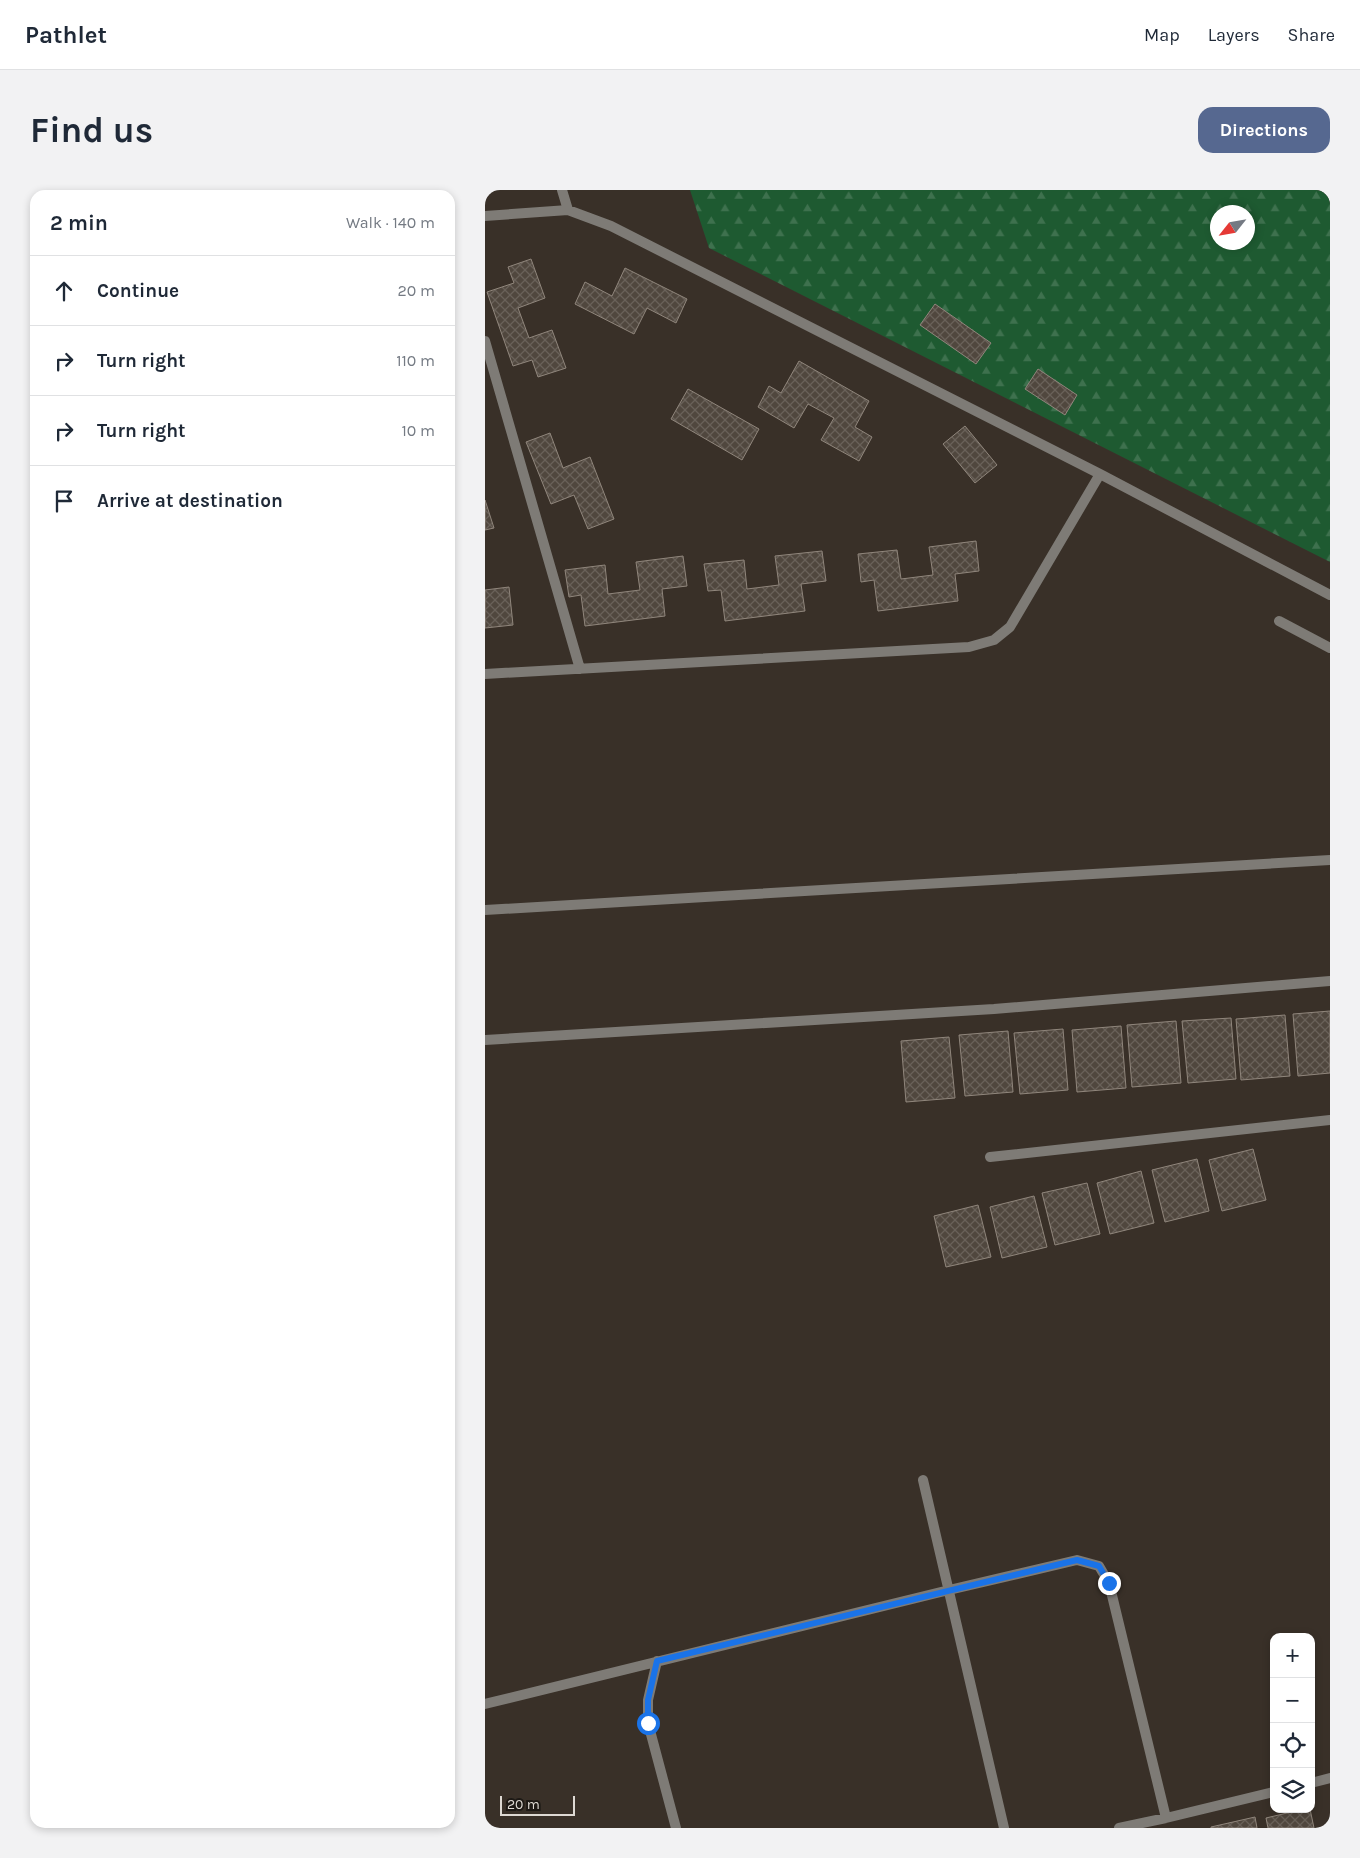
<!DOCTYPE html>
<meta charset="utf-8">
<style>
:root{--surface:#fff;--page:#f2f2f3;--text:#1f2937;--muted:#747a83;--line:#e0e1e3;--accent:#566890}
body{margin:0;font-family:Karla,sans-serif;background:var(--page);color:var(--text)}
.controls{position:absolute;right:15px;bottom:15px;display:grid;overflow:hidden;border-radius:10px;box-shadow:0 2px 8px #0003}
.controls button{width:45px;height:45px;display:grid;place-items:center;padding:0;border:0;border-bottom:1px solid var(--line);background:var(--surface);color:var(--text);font:25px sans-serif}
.compass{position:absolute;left:725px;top:15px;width:45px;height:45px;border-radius:50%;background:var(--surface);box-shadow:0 2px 8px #0003;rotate:239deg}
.scale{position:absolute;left:15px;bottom:12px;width:75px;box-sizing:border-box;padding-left:5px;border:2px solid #ded9d3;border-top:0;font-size:14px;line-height:18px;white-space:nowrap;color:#ded9d3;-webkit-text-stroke:4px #1d1915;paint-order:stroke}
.stop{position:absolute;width:15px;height:15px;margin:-11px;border:4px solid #1a73e8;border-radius:50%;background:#fff}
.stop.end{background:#1a73e8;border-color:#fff;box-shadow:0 1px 5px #0008}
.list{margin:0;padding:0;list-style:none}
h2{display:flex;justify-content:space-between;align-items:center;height:65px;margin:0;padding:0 20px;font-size:21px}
h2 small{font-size:16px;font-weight:400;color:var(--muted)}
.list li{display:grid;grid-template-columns:32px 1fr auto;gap:15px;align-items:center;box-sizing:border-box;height:70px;padding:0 20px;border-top:1px solid var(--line)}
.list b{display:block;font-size:19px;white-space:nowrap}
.list em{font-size:16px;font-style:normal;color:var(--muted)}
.icon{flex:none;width:28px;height:28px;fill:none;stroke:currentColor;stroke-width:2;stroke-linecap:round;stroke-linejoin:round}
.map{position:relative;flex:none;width:845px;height:1638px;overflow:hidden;border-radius:15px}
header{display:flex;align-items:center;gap:30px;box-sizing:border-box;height:70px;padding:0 25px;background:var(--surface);border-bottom:1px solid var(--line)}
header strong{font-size:24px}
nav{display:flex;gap:28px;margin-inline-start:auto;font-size:18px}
.intro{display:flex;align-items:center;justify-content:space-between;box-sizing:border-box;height:120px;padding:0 30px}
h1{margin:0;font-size:35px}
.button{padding:12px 22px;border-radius:15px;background:var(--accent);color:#fff;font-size:18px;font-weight:700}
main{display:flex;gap:30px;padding:0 30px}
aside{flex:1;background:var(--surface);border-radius:15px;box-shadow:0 2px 8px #0003}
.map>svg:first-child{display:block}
.forest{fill:url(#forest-firs);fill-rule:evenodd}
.building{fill:url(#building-cross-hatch);stroke:#90867c}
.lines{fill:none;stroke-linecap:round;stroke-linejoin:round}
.lane{stroke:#7e7b76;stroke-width:10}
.street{stroke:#7e7b76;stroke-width:10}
.route{stroke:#1a73e8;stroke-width:6}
</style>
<header>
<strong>Pathlet</strong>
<nav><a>Map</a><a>Layers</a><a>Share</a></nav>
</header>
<div class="intro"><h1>Find us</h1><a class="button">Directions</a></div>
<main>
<aside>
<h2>2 min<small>Walk · 140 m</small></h2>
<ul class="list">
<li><svg class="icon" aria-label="ahead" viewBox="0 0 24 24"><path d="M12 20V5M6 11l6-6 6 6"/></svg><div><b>Continue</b></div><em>20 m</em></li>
<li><svg class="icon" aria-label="right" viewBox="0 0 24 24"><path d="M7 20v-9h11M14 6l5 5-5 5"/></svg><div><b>Turn right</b></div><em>110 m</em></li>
<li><svg class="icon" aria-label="right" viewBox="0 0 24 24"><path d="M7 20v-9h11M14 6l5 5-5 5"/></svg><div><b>Turn right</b></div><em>10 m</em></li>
<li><svg class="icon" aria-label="arrive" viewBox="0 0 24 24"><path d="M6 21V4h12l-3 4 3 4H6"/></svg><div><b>Arrive at destination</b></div></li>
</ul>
</aside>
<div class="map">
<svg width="845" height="1638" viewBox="0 0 845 1638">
<defs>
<pattern id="forest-firs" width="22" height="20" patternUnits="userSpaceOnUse" patternTransform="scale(1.25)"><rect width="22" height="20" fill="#1e5a31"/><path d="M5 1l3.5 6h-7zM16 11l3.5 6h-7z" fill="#3e714e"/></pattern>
<pattern id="building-cross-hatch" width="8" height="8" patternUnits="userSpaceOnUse" patternTransform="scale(1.25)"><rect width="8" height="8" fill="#50473e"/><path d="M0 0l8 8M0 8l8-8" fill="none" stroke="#696159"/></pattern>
</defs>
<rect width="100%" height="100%" fill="#393028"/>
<path class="forest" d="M205 0H845V372L224 58ZM732 22H762V52H732Z"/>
<path class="building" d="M46 69 60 108 33 118 44 148 67 140 81 178 53 187 47 170 28 176 2 102 29 93 23 77Z
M140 78 202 109 191 133 162 118 149 144 90 114 100 92 127 106Z
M450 114 506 153 491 174 435 135Z
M314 171 384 211 370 237 387 247 374 271 336 250 349 228 323 214 309 238 273 217 284 196 296 203Z
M553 179 592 205 580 225 540 199Z
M203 199 274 239 257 270 186 229Z
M480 236 512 275 490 293 458 254Z
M65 243 78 278 105 267 129 329 103 339 89 305 66 314 41 252Z
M0 310 9 338 0 340Z
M491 351 494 381 470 384 473 411 393 421 389 390 376 392 373 364 412 360 416 389 448 385 444 357Z
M337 361 341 391 316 394 320 421 240 431 236 400 223 401 219 374 259 370 262 399 294 395 290 366Z
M198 366 202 396 177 399 180 426 100 436 96 405 84 407 80 380 120 375 123 404 155 400 151 372Z
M24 397 28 435 0 438V400Z
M845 821V883L813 886 808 824Z
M800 825 805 886 756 890 751 829Z
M746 828 751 889 703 893 697 831Z
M691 831 696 893 647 897 642 835Z
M636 836 641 898 592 902 587 840Z
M578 839 583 900 535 904 529 843Z
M523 841 528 902 480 906 474 845Z
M464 847 470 908 421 912 416 851Z
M768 959 781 1010 737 1021 724 970Z
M712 969 724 1021 680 1032 667 980Z
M656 981 669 1033 625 1044 612 993Z
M602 993 615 1044 570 1055 557 1003Z
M549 1006 562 1057 517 1068 505 1017Z
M493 1015 506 1067 461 1077 449 1026Z
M819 1619H825L829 1638H783L781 1628Z
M770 1627 772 1638H726V1637Z"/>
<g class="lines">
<path class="lane" d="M794 431 845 458"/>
<path class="street" d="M77 0 83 20
M0 26 83 20 126 36 615 284 845 405
M0 151 95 479
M0 484 484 457 509 450 525 437 615 284
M0 720 845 670
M0 850 509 819 845 791
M505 967 845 930
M438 1290 519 1638
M172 1471 163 1510V1533L191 1638
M0 1514 464 1400 592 1370 614 1376 624 1393 681 1628
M826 1593 845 1588
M634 1638 681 1628 789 1602"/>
</g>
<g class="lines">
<path class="route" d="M163 1533V1510L172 1471 592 1370 614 1376 624 1393"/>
</g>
</svg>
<div class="controls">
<button>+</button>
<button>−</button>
<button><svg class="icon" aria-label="locate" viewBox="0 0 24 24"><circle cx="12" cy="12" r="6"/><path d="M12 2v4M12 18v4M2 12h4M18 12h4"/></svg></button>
<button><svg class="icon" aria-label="layers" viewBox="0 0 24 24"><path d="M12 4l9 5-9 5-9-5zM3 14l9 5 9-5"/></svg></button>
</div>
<svg class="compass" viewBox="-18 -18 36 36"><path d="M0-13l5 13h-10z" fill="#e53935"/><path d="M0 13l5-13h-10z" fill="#747a83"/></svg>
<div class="scale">20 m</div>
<div class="stop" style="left:163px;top:1533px"></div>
<div class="stop end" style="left:624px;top:1393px"></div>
</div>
</main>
